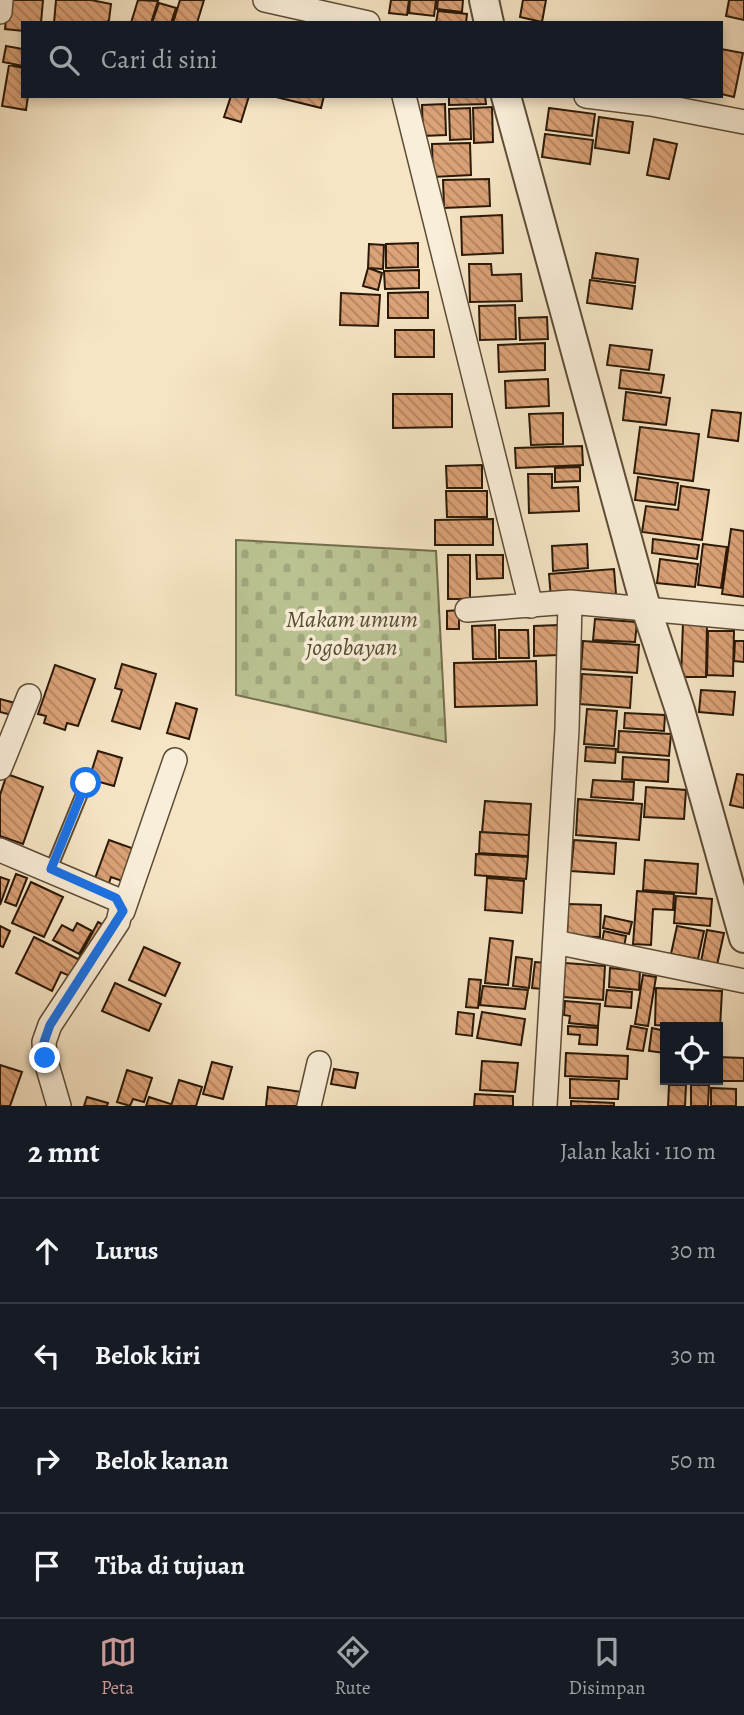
<!DOCTYPE html>
<html lang="id">
<meta charset="utf-8">
<style>
:root{--surface:#171b24;--page:#242831;--text:#f1f3f6;--muted:#9ea1a6;--line:#363941;--accent:#c59692}
body{margin:0;font-family:Alegreya,serif;background:var(--page);color:var(--text)}
.controls{position:absolute;right:21px;bottom:21px;display:grid;overflow:hidden;border-radius:0px;box-shadow:0 4px 10px #0003}
.controls button{width:63px;height:63px;display:grid;place-items:center;padding:0;border:0;border-bottom:2px solid var(--line);background:var(--surface);color:var(--text);font:35px sans-serif}
.stop{position:absolute;width:21px;height:21px;margin:-16px;border:5px solid #1a73e8;border-radius:50%;background:#fff}
.stop.end{background:#1a73e8;border-color:#fff;box-shadow:0 2px 7px #0008}
.list{margin:0;padding:0;list-style:none}
h2{display:flex;justify-content:space-between;align-items:center;height:91px;margin:0;padding:0 28px;font-size:30px}
h2 small{font-size:23px;font-weight:400;color:var(--muted)}
.list li{display:grid;grid-template-columns:46px 1fr auto;gap:21px;align-items:center;box-sizing:border-box;height:105px;padding:0 28px;border-top:2px solid var(--line)}
.list b{display:block;font-size:26px;white-space:nowrap}
.list em{font-size:23px;font-style:normal;color:var(--muted)}
.icon{flex:none;width:38px;height:38px;fill:none;stroke:currentColor;stroke-width:2;stroke-linecap:round;stroke-linejoin:round}
.map{position:relative;flex:none;width:744px;height:1106px;overflow:hidden}
.search{position:absolute;background:var(--surface);box-shadow:0 4px 10px #0003;left:21px;right:21px;top:21px;height:77px;display:flex;align-items:center;gap:18px;box-sizing:border-box;padding:0 24px;border-radius:0px;color:var(--muted);font-size:26px}
.sheet{height:511px;background:var(--surface)}
nav{display:flex;justify-content:space-around;align-items:center;box-sizing:border-box;height:98px;border-top:2px solid var(--line);background:var(--surface);font-size:19px;color:var(--muted)}
nav a{display:grid;justify-items:center;gap:4px}
nav .on{color:var(--accent)}
.map>svg:first-child{display:block}
.cemetery{fill:url(#cemetery-stones);stroke:#736f4e;stroke-width:2}
.building{fill:url(#building-back-hatch);stroke:#2a1907;stroke-width:2}
.lines{fill:none;stroke-linecap:round;stroke-linejoin:round}
.service-casing{stroke:#5d4c36;stroke-width:14}
.minor-casing{stroke:#5d4c36;stroke-width:26}
.tertiary-casing{stroke:#5d4c36;stroke-width:32}
.service{stroke:#f9eed9;stroke-width:10}
.minor{stroke:#f9eed9;stroke-width:23}
.tertiary{stroke:#f9eed9;stroke-width:28}
.route{stroke:#1a73e8;stroke-width:9}
.labels{text-anchor:middle;dominant-baseline:central;stroke-width:7;stroke-linejoin:round;paint-order:stroke}
.park-label{font-size:24px;font-style:italic;fill:#564d32;stroke:#f9eed9}
</style>
<div class="map">
<svg width="744" height="1106" viewBox="0 0 744 1106">
<defs>
<pattern id="cemetery-stones" width="16" height="16" patternUnits="userSpaceOnUse" patternTransform="scale(1.75)"><rect width="16" height="16" fill="#bcc595"/><path d="M2 7V4a2 2 0 0 1 4 0v3zM10 15v-3a2 2 0 0 1 4 0v3z" fill="#a2a97f"/></pattern>
<pattern id="building-back-hatch" width="6" height="6" patternUnits="userSpaceOnUse" patternTransform="scale(1.75)"><rect width="6" height="6" fill="#dca278"/><path d="M-1 5l2 2M0 0l6 6M5-1l2 2" fill="none" stroke="#b38360"/></pattern>
</defs>
<rect width="100%" height="100%" fill="#f6e5c5"/>
<filter id="stains"><feTurbulence type="fractalNoise" baseFrequency=".00286" numOctaves="4"/><feColorMatrix values="0 0 0 0 .2 0 0 0 0 .09 0 0 0 0 .02 0 0 0 .5 -.17"/></filter>
<radialGradient id="worn" r=".72"><stop offset=".6" stop-color="#630" stop-opacity="0"/><stop offset="1" stop-color="#630" stop-opacity=".3"/></radialGradient>
<path class="cemetery" d="M236 540 436 551 446 742 236 695Z"/>
<path class="building" d="M8 0H43L41 23H23V31L5 29Z
M56 0H91L111 4 109 20 106 23H54Z
M138 0 158 1 151 23H131Z
M180 0H204L197 23H173Z
M391 0H409L407 15 389 13Z
M410 0H436L434 16 409 13Z
M438 0H463L462 12 437 9Z
M523 0H546L542 22 520 17Z
M729 0H744V20L726 16Z
M159 3 176 8 171 23H152Z
M438 11 467 14 466 23H436Z
M6 46 23 49V66L3 62Z
M721 49 743 53 734 97 721 94Z
M9 65 23 68V96H28L26 110 2 106Z
M231 96H249L241 122 224 117Z
M272 96H324L321 108Z
M449 96H485L486 104 449 105Z
M445 104 446 135 423 136 422 105Z
M492 107 493 142 474 143 473 108Z
M470 108 471 139 450 140 449 109Z
M549 108 595 114 592 136 546 130Z
M599 117 633 122 629 153 595 148Z
M545 134 593 140 590 164 542 157Z
M654 139 677 144 669 179 647 175Z
M470 143 471 175 433 177 432 144Z
M489 179 490 206 444 208 443 180Z
M502 215 503 253 462 255 461 217Z
M418 243V267L386 268V244Z
M369 244 384 245 383 269 368 268Z
M596 253 638 259 635 283 592 278Z
M469 264H491L492 275 521 274 522 301 470 302Z
M368 268 382 273 378 290 363 286Z
M419 270V288L385 289 384 271Z
M590 280 635 286 632 309 587 303Z
M428 292V318H388V293Z
M341 293 380 295 378 326 340 325Z
M515 305 516 339 480 340 479 306Z
M547 317 548 339 520 340 519 318Z
M395 330H434V357H395Z
M545 343V370L499 372 498 345Z
M610 345 652 350 649 370 607 365Z
M621 370 664 375 661 393 619 388Z
M548 379 549 406 506 408 505 381Z
M626 392 670 398 666 425 623 420Z
M393 394H452V427L393 428Z
M712 410 741 413 738 441 708 437Z
M563 413V444L531 445 529 414Z
M640 427 699 434 693 481 634 473Z
M582 446 583 465 516 468 515 448Z
M482 465V488H447L446 466Z
M580 467V481L555 482V468Z
M528 474H552V488L578 487 579 511 529 513Z
M638 477 678 483 675 505 635 500Z
M681 486 709 490 702 540 642 532 646 506 678 510Z
M446 491H487V517H447Z
M493 519V545H435V520Z
M731 529 744 531V597L722 594Z
M653 539 699 545 697 559 652 553Z
M587 544 588 568 553 571 552 546Z
M703 544 727 547 721 588 698 585Z
M448 555H470V599H448Z
M476 555H503V578L477 579Z
M660 559 698 564 695 587 657 583Z
M614 569 616 594 551 599 549 574Z
M459 610V629H447V611Z
M595 619 637 622 635 642 593 640Z
M683 623 707 624 706 677H681Z
M495 625 496 659H473L472 626Z
M558 625V655L534 656V626Z
M499 630H528L529 658H499Z
M708 631H734L733 676 707 675Z
M583 641 639 645 637 673 581 669Z
M735 641H744V662L734 661Z
M536 661 537 705 455 707 454 663Z
M122 664 156 674 140 729 112 721 122 690 115 688Z
M55 665 95 679 78 726 67 723 65 730 44 723 46 716 38 714Z
M582 674 632 677 630 708 580 704Z
M701 690 735 692 733 715 699 712Z
M0 699 19 704 16 716 0 712Z
M176 703 197 709 189 739 167 733Z
M587 709 617 711 614 746 584 744Z
M625 713 665 715 664 731 624 728Z
M619 731 671 734 669 756 618 752Z
M586 747 616 749 615 763 585 761Z
M98 751 122 758 114 786 89 779Z
M623 757 669 760 668 782 622 779Z
M7 774 43 787 23 844 0 836V795Z
M737 774 744 775V808L730 805Z
M593 780 634 782 633 800 591 797Z
M646 787 686 790 684 819 644 817Z
M578 799 642 804 639 840 576 835Z
M485 801 531 804 529 835 482 832Z
M480 832 529 835 528 856 479 853Z
M109 840 140 851 128 883 111 877 107 889 93 884Z
M574 840 616 843 614 874 571 871Z
M476 854 528 857 526 879 475 875Z
M645 860 698 864 696 894 643 890Z
M16 874 27 878 16 906 5 902Z
M0 877 9 880 0 905Z
M487 878 524 881 522 913 485 910Z
M31 882 63 897 44 937 12 923Z
M637 891 674 894 673 910 653 909 651 945 633 944Z
M676 896 712 899 710 926 674 923Z
M568 904 601 905 600 937 567 936Z
M605 916 632 922 629 934 603 928Z
M98 922 109 928 90 964 79 958Z
M77 923 92 931 79 954 53 940 62 925 73 931Z
M0 926 10 931 3 947 0 946Z
M677 926 704 931 698 959 671 954Z
M707 930 724 933 717 965 701 962Z
M604 931 626 936 624 947 602 942Z
M34 937 80 960 72 977 61 972 52 991 16 973Z
M490 938 513 941 508 985 485 983Z
M144 947 180 963 165 996 129 980Z
M516 957 532 959 529 988 513 986Z
M535 962 545 963 542 989 532 988Z
M565 963 605 966 603 1000 563 997Z
M610 968 640 971 639 990 609 987Z
M643 975 656 977 648 1026 635 1024Z
M469 979 481 980 478 1008 466 1007Z
M115 983 161 1004 149 1031 102 1011Z
M483 986 528 990 525 1009 480 1005Z
M656 988 722 991 720 1028 655 1025Z
M607 990 632 992 631 1008 605 1006Z
M565 1001 600 1004 598 1026 569 1023 570 1016 564 1015Z
M458 1012 474 1014 472 1036 456 1034Z
M482 1012 525 1019 521 1045 477 1038Z
M568 1026 598 1028 597 1045 579 1044 580 1035 568 1034Z
M631 1026 647 1029 643 1051 627 1049Z
M652 1028 665 1031V1053L649 1051Z
M566 1053 628 1056 627 1079 565 1076Z
M718 1057 744 1058V1081H712L718 1080Z
M482 1061 518 1063 515 1092 480 1090Z
M212 1062 232 1067 223 1099 203 1094Z
M0 1065 22 1072 10 1106H0Z
M334 1069 358 1073 355 1088 331 1084Z
M127 1070 152 1078 144 1102 133 1099 130 1106 117 1102Z
M570 1079 619 1081 618 1099 570 1098Z
M179 1080 202 1087 196 1106H171Z
M669 1085H686L685 1106H668Z
M691 1085H709L708 1106H691Z
M268 1087 309 1093 306 1106H266Z
M711 1088 736 1089V1106H711Z
M475 1094 513 1096V1106H474Z
M87 1097 108 1103 107 1106H84Z
M149 1097 171 1104 170 1106H146Z
M571 1101 614 1103V1106H571Z"/>
<g class="lines">
<defs>
<path id="service" d="M51 869 86 784"/>
<path id="minor" d="M265 0 368 23
M0 12 1 0
M404 96 531 606
M586 96 651 104 744 122
M467 610 570 602 744 618
M0 768 29 696
M0 850 116 899 122 905 118 922 50 1025 44 1042 45 1058 59 1106
M123 911 175 760
M555 942 744 981
M309 1106 319 1063
M545 1106 567 729 570 602"/>
<path id="tertiary" d="M484 0 489 23
M506 96 646 608 680 710 744 938"/>
</defs>
<use href="#service" class="service-casing"/>
<use href="#minor" class="minor-casing"/>
<use href="#tertiary" class="tertiary-casing"/>
<use href="#service" class="service"/>
<use href="#minor" class="minor"/>
<use href="#tertiary" class="tertiary"/>
</g>
<g class="lines">
<path class="route" d="M45 1058 44 1042 50 1025 123 911 116 898 51 869 86 783"/>
</g>
<g class="labels">
<g class="park-label">
<text x="352" y="619">Makam umum<tspan x="352" dy="28">jogobayan</tspan></text>
</g>
</g>
<rect width="100%" height="100%" filter="url(#stains)"/>
<rect width="100%" height="100%" fill="url(#worn)"/>
</svg>
<div class="controls">
<button><svg class="icon" aria-label="locate" viewBox="0 0 24 24"><circle cx="12" cy="12" r="6"/><path d="M12 2v4M12 18v4M2 12h4M18 12h4"/></svg></button>
</div>
<div class="stop" style="left:86px;top:783px"></div>
<div class="stop end" style="left:45px;top:1058px"></div>
<div class="search"><svg class="icon" aria-label="search" viewBox="0 0 24 24"><circle cx="10" cy="10" r="6"/><path d="M15 15l6 6"/></svg>Cari di sini</div>
</div>
<section class="sheet">
<h2>2 mnt<small>Jalan kaki · 110 m</small></h2>
<ul class="list">
<li><svg class="icon" aria-label="ahead" viewBox="0 0 24 24"><path d="M12 20V5M6 11l6-6 6 6"/></svg><div><b>Lurus</b></div><em>30 m</em></li>
<li><svg class="icon" aria-label="left" viewBox="0 0 24 24"><path d="M17 20v-9H6M10 6l-5 5 5 5"/></svg><div><b>Belok kiri</b></div><em>30 m</em></li>
<li><svg class="icon" aria-label="right" viewBox="0 0 24 24"><path d="M7 20v-9h11M14 6l5 5-5 5"/></svg><div><b>Belok kanan</b></div><em>50 m</em></li>
<li><svg class="icon" aria-label="arrive" viewBox="0 0 24 24"><path d="M6 21V4h12l-3 4 3 4H6"/></svg><div><b>Tiba di tujuan</b></div></li>
</ul>
</section>
<nav>
<a class="on"><svg class="icon" aria-label="map" viewBox="0 0 24 24"><path d="M3 6l6-2 6 2 6-2v14l-6 2-6-2-6 2zM9 4v14M15 6v14"/></svg>Peta</a>
<a><svg class="icon" aria-label="directions" viewBox="0 0 24 24"><path d="M12 3l9 9-9 9-9-9zM9 14v-3h6M13 9l2 2-2 2"/></svg>Rute</a>
<a><svg class="icon" aria-label="saved" viewBox="0 0 24 24"><path d="M7 4h10v16l-5-4-5 4z"/></svg>Disimpan</a>
</nav>
